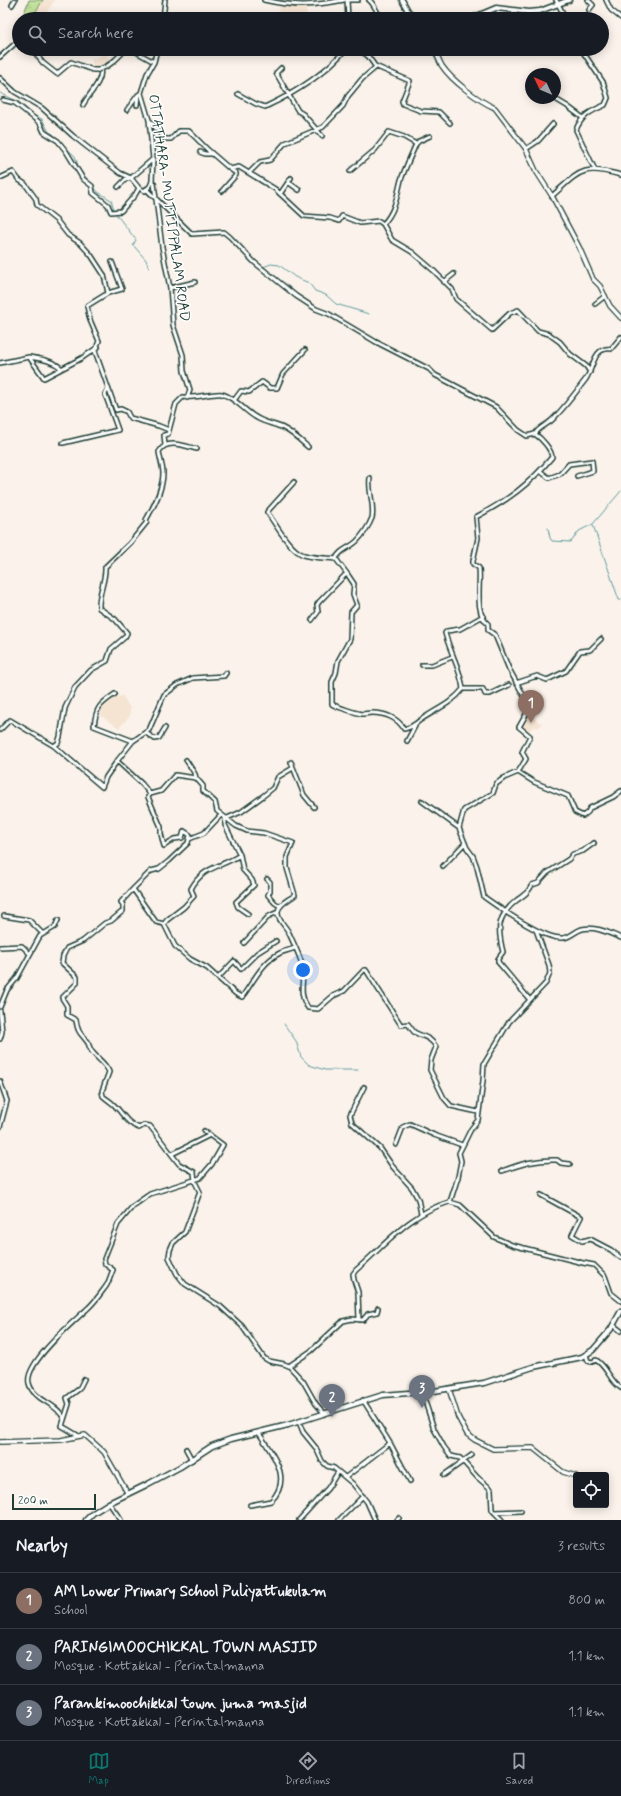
<!DOCTYPE html>
<meta charset="utf-8">
<style>
:root{--surface:#171b24;--page:#20242c;--text:#f1f3f6;--muted:#9ea1a6;--line:#363941;--accent:#0f766e}
body{margin:0;font-family:Mynerve,sans-serif;background:var(--page);color:var(--text)}
.controls{position:absolute;right:12px;bottom:12px;display:grid;overflow:hidden;border-radius:4px;box-shadow:0 2px 10px #0003}
.controls button{width:36px;height:36px;display:grid;place-items:center;padding:0;border:0;border-bottom:1px solid var(--line);background:var(--surface);color:var(--text);font:20px sans-serif}
.compass{position:absolute;left:525px;top:68px;width:36px;height:36px;border-radius:50%;background:var(--surface);box-shadow:0 2px 10px #0003;rotate:314deg}
.scale{position:absolute;left:12px;bottom:10px;width:84px;box-sizing:border-box;padding-left:4px;border:2px solid #1f3d34;border-top:0;font-size:11px;line-height:14px;white-space:nowrap;color:#1f3d34;-webkit-text-stroke:3px #fff;paint-order:stroke}
.you{position:absolute;left:303px;top:970px;width:14px;height:14px;margin:-10px;border:3px solid #fff;border-radius:50%;background:#1a73e8;box-shadow:0 0 0 6px #1a73e833}
.badge{display:grid;place-items:center;width:26px;height:26px;border-radius:50%;background:var(--accent);color:#fff;font-size:13px;font-weight:700}
.pin{position:absolute;translate:-50% -33px;filter:drop-shadow(0 1px 2px #0008)}
.pin::after{content:'';position:absolute;top:21px;width:14px;height:12px;background:inherit;clip-path:polygon(0 0,100% 0,50% 100%)}
.list{margin:0;padding:0;list-style:none}
h2{display:flex;justify-content:space-between;align-items:center;height:52px;margin:0;padding:0 16px;font-size:17px}
h2 small{font-size:13px;font-weight:400;color:var(--muted)}
.list li{display:grid;grid-template-columns:26px 1fr auto;gap:12px;align-items:center;box-sizing:border-box;height:56px;padding:0 16px;border-top:1px solid var(--line)}
.list b{display:block;font-size:15px;white-space:nowrap}
.list p{margin:0;font-size:13px;white-space:nowrap;color:var(--muted)}
.list em{font-size:13px;font-style:normal;color:var(--muted)}
.icon{flex:none;width:22px;height:22px;fill:none;stroke:currentColor;stroke-width:2;stroke-linecap:round;stroke-linejoin:round}
.map{position:relative;flex:none;width:621px;height:1520px;overflow:hidden}
.search{position:absolute;background:var(--surface);box-shadow:0 2px 10px #0003;left:12px;right:12px;top:12px;height:44px;display:flex;align-items:center;gap:10px;box-sizing:border-box;padding:0 14px;border-radius:22px;color:var(--muted);font-size:15px}
.sheet{height:220px;background:var(--surface)}
nav{display:flex;justify-content:space-around;align-items:center;box-sizing:border-box;height:56px;border-top:1px solid var(--line);background:var(--surface);font-size:11px;color:var(--muted)}
nav a{display:grid;justify-items:center;gap:2px}
nav .on{color:var(--accent)}
.map>svg:first-child{display:block}
.built{fill:#f6e4d3}
.park{fill:url(#park-tufts);stroke:#709068}
.lines{fill:none;stroke-linecap:round;stroke-linejoin:round}
.stream{stroke:#5e9a9d;stroke-width:1}
.minor-casing{stroke:#1f3d34;stroke-width:6}
.tertiary-casing{stroke:#1f3d34;stroke-width:6}
.secondary-casing{stroke:#1f3d34;stroke-width:7}
.minor{stroke:#fff;stroke-width:3}
.tertiary{stroke:#fff;stroke-width:3.5}
.secondary{stroke:#fff;stroke-width:4}
.minor-bridge-casing{stroke:#1f3d34;stroke-width:6;stroke-linecap:butt}
.minor-bridge{stroke:#fff;stroke-width:3}
.labels{text-anchor:middle;dominant-baseline:central;stroke-width:3;stroke-linejoin:round;paint-order:stroke}
.street-label{font-size:14px;fill:#1f3d34;stroke:#fff}
</style>
<div class="map">
<svg width="621" height="1520" viewBox="0 0 621 1520">
<defs>
<pattern id="park-tufts" width="24" height="20" patternUnits="userSpaceOnUse"><rect width="24" height="20" fill="#c2e29b"/><path d="M3 7l-1-3M5 7V3M7 7l1-3M15 17l-1-3M17 17v-4M19 17l1-3" fill="none" stroke="#a6c386"/></pattern>
</defs>
<rect width="100%" height="100%" fill="#fbf3eb"/>
<filter id="ink" filterUnits="userSpaceOnUse"><feTurbulence type="fractalNoise" baseFrequency=".025" numOctaves="2"/><feDisplacementMap in="SourceGraphic" scale="8" xChannelSelector="R" yChannelSelector="G"/><feConvolveMatrix kernelMatrix="1 2 1 2 8 2 1 2 1" color-interpolation-filters="sRGB"/></filter>
<g filter="url(#ink)">
<path class="built" d="M29 0H55L47 12 56 19H23L22 18Z
M280 4 307 7 306 19H276Z
M105 54 111 60 94 69 91 60Z
M123 696 130 708V716L119 728 101 716V708L115 697Z
M529 714 542 724 538 728 533 727 528 732 520 725Z"/>
<path class="park" d="M29 0H43L31 19 23 15Z"/>
<g class="lines">
<path class="stream" d="M0 93 19 102 35 116 42 119 49 132 53 134 61 143
M66 148 75 156 79 169 98 192 111 200 114 209
M116 214 136 240 133 245 146 260 149 268
M227 237 255 266 260 268
M263 267 271 264 279 265 295 277 309 283 315 291 326 295 336 304 369 314
M593 525 619 600H621
M548 528 550 538 552 541 571 542 579 531 593 524 621 491
M284 1024 296 1041 301 1057 309 1065 325 1070H358"/>
<defs>
<path id="minor" d="M264 0C295 7 313 6 344 0
M347 0 348 19
M349 0H358
M369 0C376 5 376 15 384 19
M556 0 566 19
M588 0 593 5 589 10
M606 0 611 10 621 18
M12 5 15 0
M163 19 165 0
M32 49 43 63 57 74 71 62 93 70H98
M131 49 154 62
M157 49 154 62 147 74 141 93 149 120 153 159 152 181 154 183 162 247 170 288 173 325 183 355 184 371 190 390 187 398
M345 49H358L368 56 375 66 410 81 402 101 403 104 421 111 439 112 450 123
M424 49 426 52
M581 49 603 82 608 98 605 105C591 111 581 116 576 130L595 170
M0 57 19 40
M281 68 276 73 298 111 303 114 322 136
M0 78 15 92 42 108 73 136 120 173 131 178 126 179 118 187
M238 94 256 104 265 107C295 93 324 75 346 49
M3 100 15 103 40 123 44 132 58 141 66 151 83 179 92 186 93 193 108 205 111 212 121 211 135 195 139 188 131 178 153 159
M557 100 567 106 583 118
M83 105C88 95 104 80 100 69 110 67 119 56 126 49
M137 105 138 95
M127 110 138 95 141 93
M149 120 165 139H171L179 131H189L208 150 230 169 239 167 275 189 304 216 330 218 339 221 342 216 360 223 379 221 383 224 392 240 412 252 433 270 452 289 456 299 492 330 510 313 518 310 538 331 549 334 560 342 570 354 586 366 590 372
M526 149 538 141 553 124
M200 152 205 154H212
M350 171 375 150 389 132 404 137 416 144 419 141 430 136
M249 173 260 162 270 160 285 143 323 127 343 106 348 96 362 79 376 67
M0 178 13 172 19 180 25 184 36 199 37 205 57 221 68 235 80 243 91 255 104 275 108 293 87 306 90 320 99 341 95 351 116 410 121 409 127 412 130 418 159 426 169 430
M288 182 299 190
M139 188 145 191 150 186 152 181
M146 189 192 234 224 232 230 237 254 262 296 296 316 309 329 314 376 342 429 369 435 375 496 407 518 430 527 436 535 434
M222 191 236 175V173L230 169
M280 194 291 178
M552 196C580 171 582 164 621 175
M383 224C395 212 397 196 401 180 405 168 411 156 416 144
M444 282 454 274
M170 288 195 282
M108 293 122 289 112 262
M595 304 605 296
M29 357C40 359 52 360 61 368
M0 363 29 357 44 378 82 358 98 347
M235 399 241 391 249 392 262 382 270 388H277L283 374 305 350
M535 434C542 439 551 449 552 457 529 485 508 500 476 517L478 538 473 561V564L479 568C481 584 474 613 488 624V630L495 635 509 669 529 705 528 711 519 727 530 736 522 752 526 759 518 772 504 778 496 784 493 793 464 810 459 828 467 848 473 856 477 867 484 897C500 908 544 940 563 938 571 937 575 931 582 929 596 926 609 933 621 938
M535 434C540 426 548 425 554 418 566 406 576 392 586 379 594 367 593 347 611 349L621 337
M63 443 118 430 105 394 108 389
M165 445 164 435 168 434 176 404 183 397C195 399 215 392 222 394 236 398 244 411 257 418 265 423 275 424 283 428 293 433 300 440 308 447
M540 471 549 478 560 474 569 464 592 461 593 471 577 476
M294 482 267 512C275 523 290 551 304 555 314 558 326 558 336 559
M348 575 336 559C339 550 350 548 357 541 362 536 369 526 372 518 375 506 368 492 370 478
M312 620 318 612 317 605 319 602 345 575H348L354 584 353 594 357 605 351 612 350 639 338 661 336 673 332 682V704C336 707 357 713 362 714 366 714 368 713 372 713 385 713 398 718 404 729 414 727 414 724 422 719 437 709 452 703 463 689 461 670 450 652 445 633L447 631 460 629 483 616
M422 665H432L452 657
M516 683 537 676 547 680 566 671 580 651 590 650 601 639
M463 689H483L485 694H490L509 685
M115 694C100 704 96 707 94 726L133 741
M0 730 10 720 54 746 102 787 106 777 117 761 142 784 150 794
M146 733 155 739 159 738 165 728
M407 741 415 726
M54 746 58 743 60 737 65 708 75 687 91 670 107 661 111 649 125 637 127 633 115 619 99 608C98 593 106 581 105 567L130 543 147 522 146 520C154 506 163 489 163 473 163 467 160 459 159 452 166 438 185 446 197 449
M186 760 195 774 196 778
M117 761 133 741 149 730 164 695 177 685 193 678 224 676 226 673
M291 762 304 795 314 807
M518 772 534 782 568 796 575 812 583 816 588 812 590 808 613 797 621 791
M422 801 459 828
M189 839 204 833 221 815
M443 866 465 843
M267 879 270 882V891L268 895 275 903 280 906
M133 889 151 871 159 869 169 861 188 843 190 835 184 831 182 838 174 839 164 846 161 834V827L148 797 150 794 161 791 175 775 196 778 203 786V791L215 802 217 811 236 826 247 831 264 833 293 843 287 857V868L295 895C290 899 278 904 278 912 277 920 286 926 289 933 293 942 298 952 301 961 307 978 296 991 308 1008L318 1009 333 996 344 991 364 970H366L401 1025 408 1024 414 1032C423 1037 431 1037 436 1047L431 1060 430 1070 444 1098 451 1106 478 1112
M248 914 238 907 236 902 254 885 252 880 243 870 240 855 225 825V819L241 812 263 796 273 788 278 777 293 768
M4 916 29 920 43 934
M164 924 167 920 184 907 194 896 191 889C203 866 220 868 240 855
M536 930 549 965 550 973 546 983 509 1022 484 1064 483 1081 478 1120 471 1129 459 1153 461 1161 458 1177 450 1202 460 1205 494 1237 512 1245 583 1263 594 1265 605 1276 611 1293 621 1301
M244 943 269 916 278 912
M0 947 22 946 30 954
M295 948C290 950 284 951 280 953 262 962 253 982 242 997L236 994 207 968 190 959 175 946 164 924 156 922 133 889 121 902 123 905V911L111 921 105 923 83 941 67 948 63 956 62 963 77 977V983L62 998 67 1006V1015L76 1020C78 1034 81 1033 88 1043 90 1047 90 1051 94 1054 99 1060 106 1064 109 1072L102 1091 103 1096C106 1099 110 1101 113 1104 122 1112 127 1124 139 1128L144 1125 150 1126 179 1164 194 1172 195 1182 200 1192 185 1232 173 1243 170 1250 169 1257 177 1274 185 1284 220 1306 242 1326 264 1358 269 1361 284 1364 289 1366 303 1381 316 1404 325 1414
M218 978 234 961 241 969 257 953 276 941
M530 1000 498 962V959L503 952C497 928 497 916 517 900 525 894 527 894 532 885L538 883 547 873 569 859 573 854 583 851 594 843
M0 1007 7 990 17 978 40 936 55 927 58 920
M0 1011 2 1032 0 1039
M0 1081 7 1101 0 1127
M364 1087 350 1115 352 1123 380 1148 393 1167 412 1188 418 1199 421 1214
M396 1145 403 1127 410 1124 434 1135 462 1145
M172 1154 210 1135
M502 1171C521 1164 537 1159 557 1160L561 1163 570 1164
M541 1195 581 1217 572 1235 582 1241 590 1239 611 1250 621 1258
M359 1320 358 1292 354 1280 353 1274 356 1270C386 1244 409 1214 449 1202
M613 1325 621 1331
M586 1355 588 1361 592 1362 596 1360C607 1366 610 1382 621 1388
M289 1366 311 1351 343 1321 352 1319 363 1320 368 1314 377 1312 378 1308
M422 1392 434 1429 444 1447 451 1456 460 1458 477 1477 491 1489 492 1510 502 1520
M363 1400 390 1443 410 1481
M64 1420C59 1403 33 1401 29 1383 24 1364 73 1322 86 1310 93 1304 99 1296 104 1289 109 1284 110 1276 113 1270L105 1264 104 1259 118 1224 133 1206 150 1194 200 1178 212 1164 223 1145 204 1131
M299 1422 303 1432 316 1448 322 1461 327 1466 334 1468 353 1484 367 1502 375 1520
M79 1436 62 1426 69 1404 67 1398 79 1389 84 1379
M186 1449 192 1460
M444 1475 472 1455
M346 1477 390 1443
M109 1503 121 1520
M250 1505 271 1501C294 1478 271 1453 259 1433
M494 1512 521 1511
M299 1520 328 1488 338 1472
M339 1520 363 1496
M397 1520 399 1518"/>
<path id="tertiary" d="M405 19V14L408 11
M434 49C437 54 439 61 442 66 452 81 479 101 495 108L526 149 536 171 552 196 579 247 593 279 600 286 610 306 621 318
M449 1389 458 1417 467 1434 475 1440 493 1449 533 1448 563 1472 576 1476
M0 1442 61 1440 85 1435 104 1452 128 1494"/>
<path id="secondary" d="M402 0 408 11 416 19
M470 19 496 8 529 12 540 11 569 0
M86 1520 93 1513 109 1503 146 1485 180 1467 212 1446 231 1439 288 1425 383 1395 434 1391 484 1383 533 1367 582 1357 593 1350 611 1329 621 1311"/>
</defs>
<use href="#minor" class="minor-casing"/>
<use href="#tertiary" class="tertiary-casing"/>
<use href="#secondary" class="secondary-casing"/>
<use href="#minor" class="minor"/>
<use href="#tertiary" class="tertiary"/>
<use href="#secondary" class="secondary"/>
<defs>
<path id="minor-bridge" d="M98 70 100 69"/>
</defs>
<use href="#minor-bridge" class="minor-bridge-casing"/>
<use href="#minor-bridge" class="minor-bridge"/>
</g>
</g>
<g class="labels">
<g class="street-label">
<text transform="translate(169 208) rotate(82)">OTTATHARA- MUTTIPPALAM ROAD</text>
</g>
</g>
</svg>
<div class="controls">
<button><svg class="icon" aria-label="locate" viewBox="0 0 24 24"><circle cx="12" cy="12" r="6"/><path d="M12 2v4M12 18v4M2 12h4M18 12h4"/></svg></button>
</div>
<svg class="compass" viewBox="-18 -18 36 36"><path d="M0-13l5 13h-10z" fill="#e53935"/><path d="M0 13l5-13h-10z" fill="#9ea1a6"/></svg>
<div class="scale">200 m</div>
<div class="you"></div>
<div class="pin badge" style="left:531px;top:723px;background:#8d6e63">1</div>
<div class="pin badge" style="left:332px;top:1417px;background:#6b7280">2</div>
<div class="pin badge" style="left:422px;top:1408px;background:#6b7280">3</div>
<div class="search"><svg class="icon" aria-label="search" viewBox="0 0 24 24"><circle cx="10" cy="10" r="6"/><path d="M15 15l6 6"/></svg>Search here</div>
</div>
<section class="sheet">
<h2>Nearby<small>3 results</small></h2>
<ul class="list">
<li><span class="badge" style="background:#8d6e63">1</span><div><b>AM Lower Primary School Puliyattukulam</b><p>School</p></div><em>800 m</em></li>
<li><span class="badge" style="background:#6b7280">2</span><div><b>PARINGIMOOCHIKKAL TOWN MASJID</b><p>Mosque · Kottakkal - Perintalmanna</p></div><em>1.1 km</em></li>
<li><span class="badge" style="background:#6b7280">3</span><div><b>Parankimoochikkal town juma masjid</b><p>Mosque · Kottakkal - Perintalmanna</p></div><em>1.1 km</em></li>
</ul>
</section>
<nav>
<a class="on"><svg class="icon" aria-label="map" viewBox="0 0 24 24"><path d="M3 6l6-2 6 2 6-2v14l-6 2-6-2-6 2zM9 4v14M15 6v14"/></svg>Map</a>
<a><svg class="icon" aria-label="directions" viewBox="0 0 24 24"><path d="M12 3l9 9-9 9-9-9zM9 14v-3h6M13 9l2 2-2 2"/></svg>Directions</a>
<a><svg class="icon" aria-label="saved" viewBox="0 0 24 24"><path d="M7 4h10v16l-5-4-5 4z"/></svg>Saved</a>
</nav>
